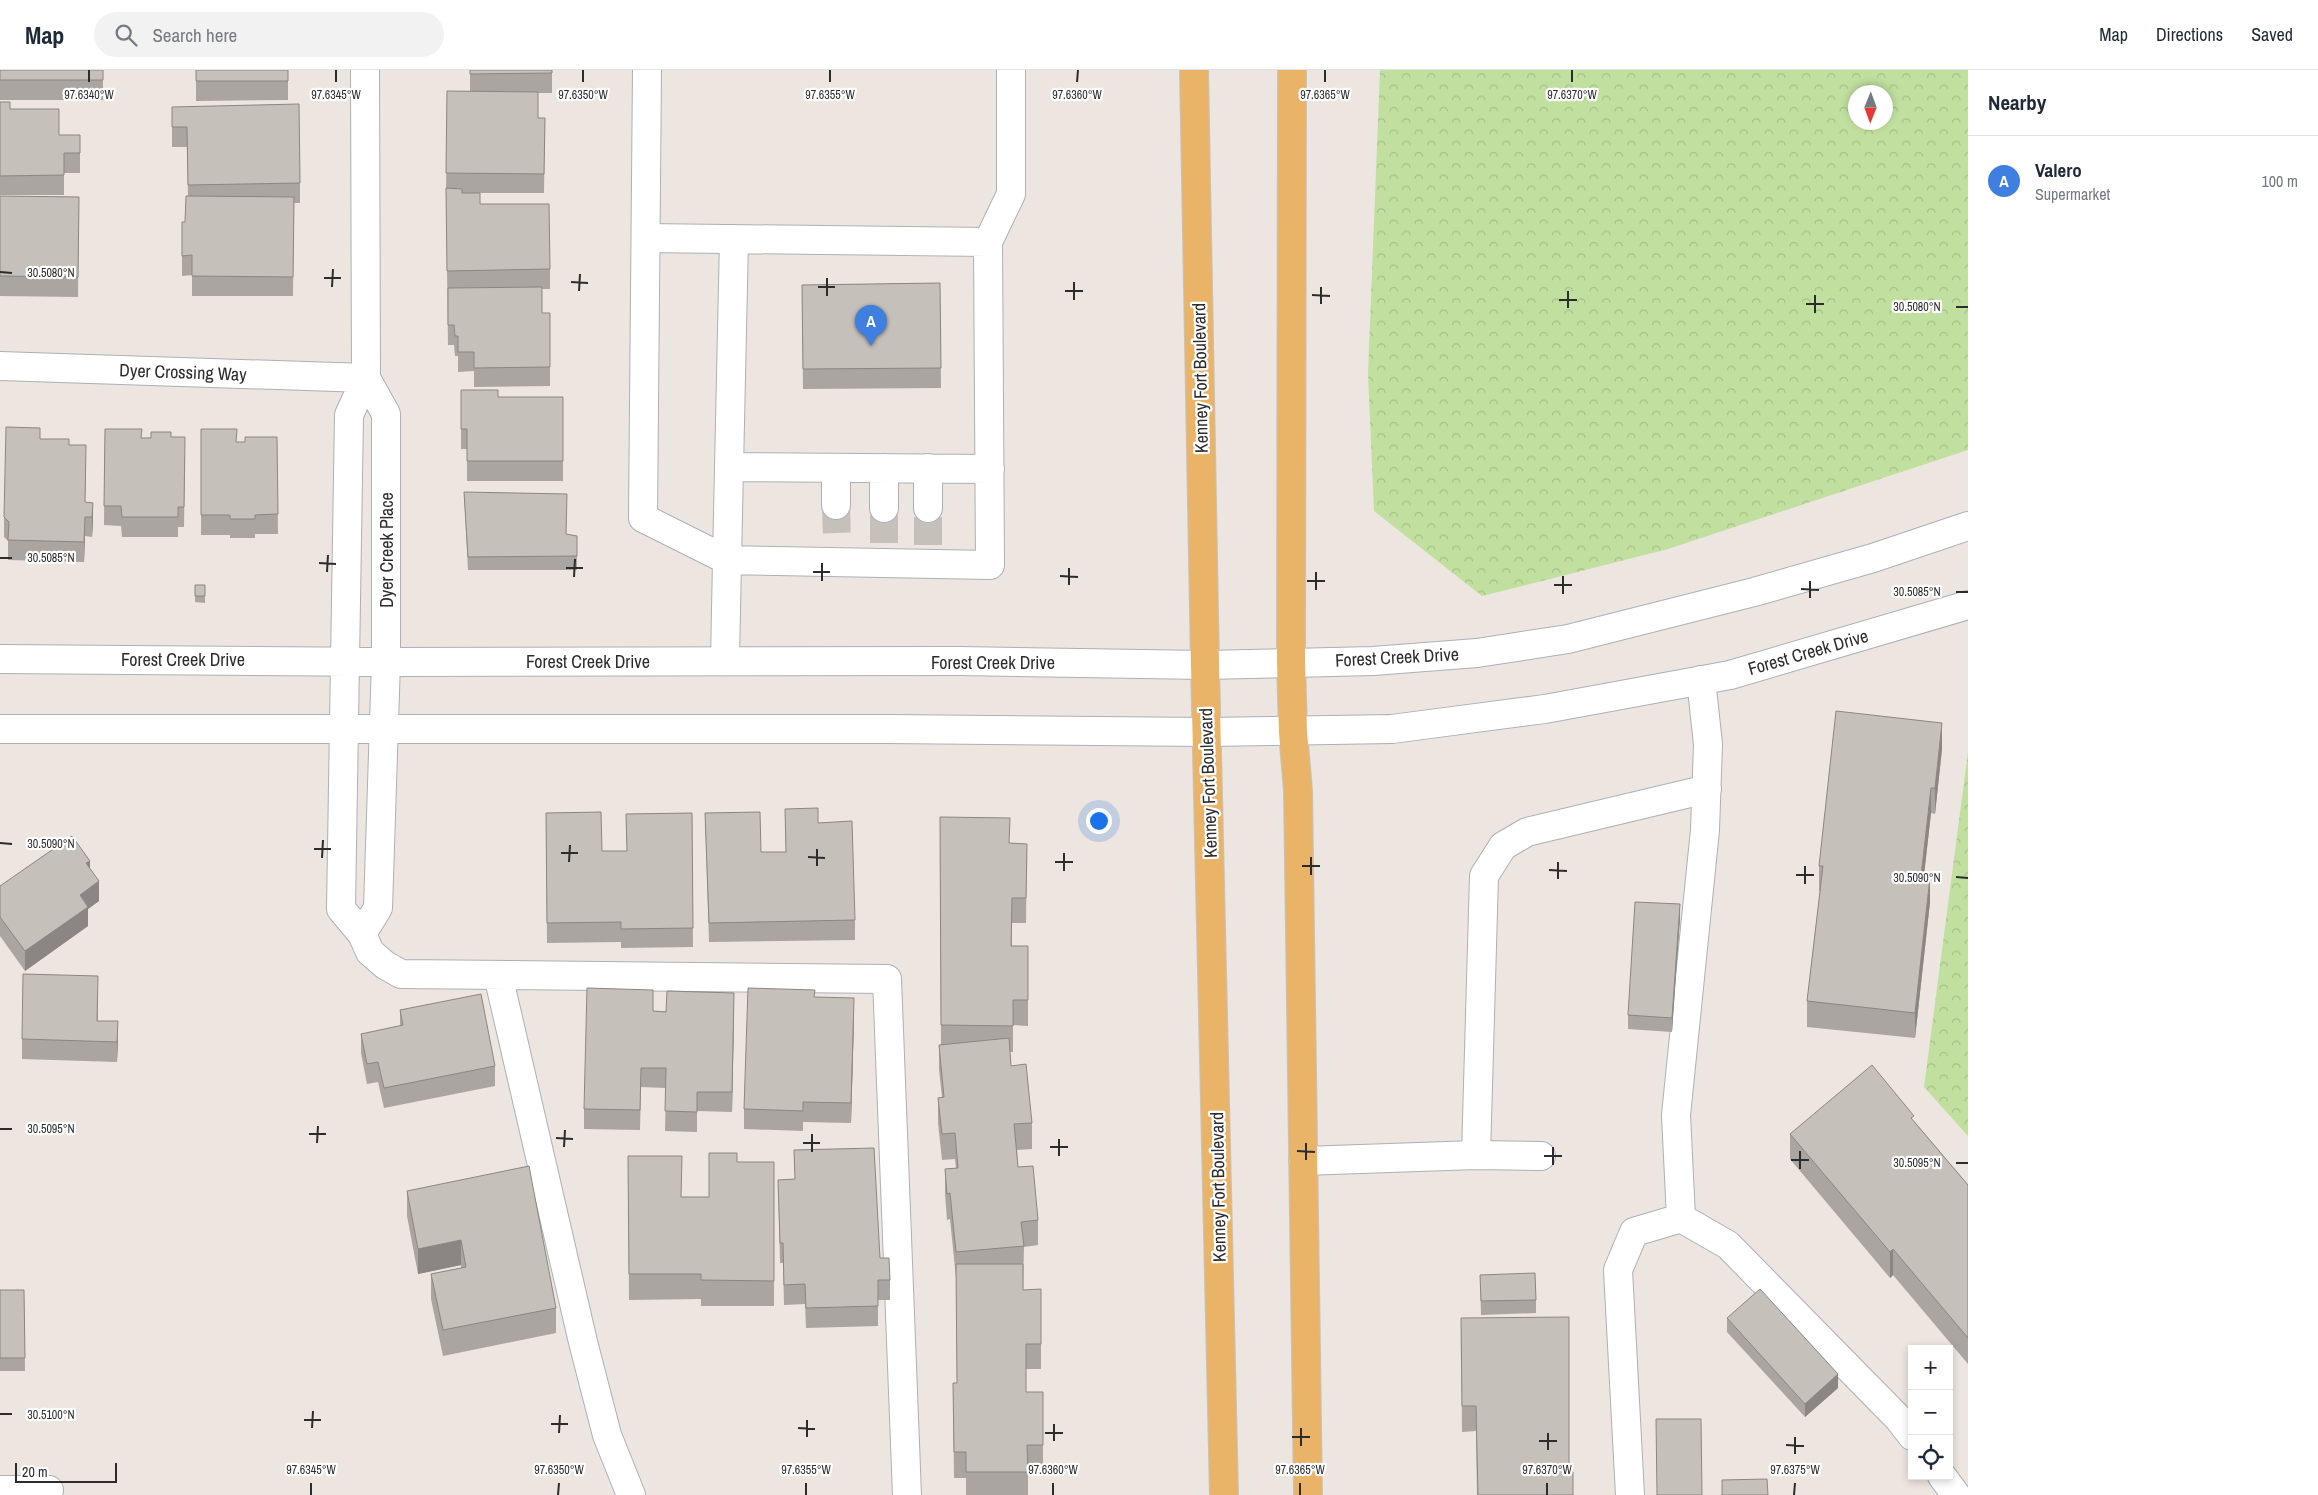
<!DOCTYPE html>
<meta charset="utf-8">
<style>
:root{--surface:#fff;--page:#f2f2f3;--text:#1f2937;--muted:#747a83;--line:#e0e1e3;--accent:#d93025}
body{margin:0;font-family:"Archivo Narrow",sans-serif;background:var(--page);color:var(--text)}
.controls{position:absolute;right:15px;bottom:15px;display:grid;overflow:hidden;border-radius:0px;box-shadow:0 2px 8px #0003}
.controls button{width:45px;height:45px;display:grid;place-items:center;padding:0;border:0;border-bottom:1px solid var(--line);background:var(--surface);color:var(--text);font:25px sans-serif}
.compass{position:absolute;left:1848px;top:15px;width:45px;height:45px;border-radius:50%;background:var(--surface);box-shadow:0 2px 8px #0003;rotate:181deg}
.scale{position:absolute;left:15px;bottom:12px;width:102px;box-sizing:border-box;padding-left:5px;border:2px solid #2c2c2c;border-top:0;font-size:14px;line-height:18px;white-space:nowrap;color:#2c2c2c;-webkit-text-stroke:4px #fff;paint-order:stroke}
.you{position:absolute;left:1098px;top:750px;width:18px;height:18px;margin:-12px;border:4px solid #fff;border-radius:50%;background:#1a73e8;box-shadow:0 0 0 8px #1a73e833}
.badge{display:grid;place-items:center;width:32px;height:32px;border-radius:50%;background:var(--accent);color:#fff;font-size:16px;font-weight:700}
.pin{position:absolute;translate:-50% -41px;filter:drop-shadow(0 1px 2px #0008)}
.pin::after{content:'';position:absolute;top:26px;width:18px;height:15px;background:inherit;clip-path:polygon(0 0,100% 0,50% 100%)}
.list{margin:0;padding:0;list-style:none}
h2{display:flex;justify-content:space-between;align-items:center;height:65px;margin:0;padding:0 20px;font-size:21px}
h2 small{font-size:16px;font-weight:400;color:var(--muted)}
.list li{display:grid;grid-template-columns:32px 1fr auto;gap:15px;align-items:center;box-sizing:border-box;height:90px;padding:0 20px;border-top:1px solid var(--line)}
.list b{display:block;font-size:19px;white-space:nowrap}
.list p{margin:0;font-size:16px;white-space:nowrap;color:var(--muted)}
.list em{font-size:16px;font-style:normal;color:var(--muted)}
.icon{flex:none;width:28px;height:28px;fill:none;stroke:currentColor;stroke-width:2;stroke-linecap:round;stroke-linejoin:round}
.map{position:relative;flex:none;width:1968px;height:1425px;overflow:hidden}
header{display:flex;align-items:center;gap:30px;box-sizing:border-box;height:70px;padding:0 25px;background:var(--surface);border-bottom:1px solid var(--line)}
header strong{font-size:24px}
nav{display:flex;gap:28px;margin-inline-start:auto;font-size:18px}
.search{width:350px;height:45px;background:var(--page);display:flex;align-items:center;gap:12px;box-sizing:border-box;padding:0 18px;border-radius:28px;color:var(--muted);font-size:19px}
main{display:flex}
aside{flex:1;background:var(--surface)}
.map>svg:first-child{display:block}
.forest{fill:url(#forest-crowns);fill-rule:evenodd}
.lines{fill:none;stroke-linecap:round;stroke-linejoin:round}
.minor-tunnel{stroke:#c6c0bb;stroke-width:28;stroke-dasharray:28 14;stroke-linecap:butt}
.minor-casing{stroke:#acb0b8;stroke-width:30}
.major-casing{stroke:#c4c4c4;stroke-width:30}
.minor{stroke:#fff;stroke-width:28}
.major{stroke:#e9b368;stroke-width:28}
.wall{fill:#aaa5a1}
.shaded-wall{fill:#8b8683}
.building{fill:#c6c0bb;stroke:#8b8683}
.ticks{fill:none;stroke:#2c2c2c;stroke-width:2}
.labels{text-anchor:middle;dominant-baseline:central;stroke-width:4.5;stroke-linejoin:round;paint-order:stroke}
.street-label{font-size:18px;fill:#2c2c2c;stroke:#fff}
.ticks-label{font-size:12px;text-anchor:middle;fill:#2c2c2c;stroke:#fff;stroke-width:4.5;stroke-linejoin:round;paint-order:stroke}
</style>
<header>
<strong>Map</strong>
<div class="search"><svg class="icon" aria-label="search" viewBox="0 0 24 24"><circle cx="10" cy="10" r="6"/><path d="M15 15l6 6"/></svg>Search here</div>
<nav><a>Map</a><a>Directions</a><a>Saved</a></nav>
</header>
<main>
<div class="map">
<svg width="1968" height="1425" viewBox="0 0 1968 1425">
<defs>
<pattern id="forest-crowns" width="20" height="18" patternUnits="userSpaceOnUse" patternTransform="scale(1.25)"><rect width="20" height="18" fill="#c1e09f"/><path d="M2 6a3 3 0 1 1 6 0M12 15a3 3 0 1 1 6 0" fill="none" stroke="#a6c089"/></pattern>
</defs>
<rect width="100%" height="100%" fill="#ede5df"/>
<path class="forest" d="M1380 0H1968V380L1668 479 1482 526 1374 441 1368 303ZM1856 22H1886V52H1856Z
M1968 682V1066L1924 1017Z"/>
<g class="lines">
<path class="minor-tunnel" d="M836 435 837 471
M884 473V438
M928 475V438"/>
<defs>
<path id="minor" d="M365 0 366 308 349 345 341 839 362 864 370 882 385 895 401 904 887 909 907 1425
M647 0 643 448 727 490 725 591
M646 168 988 172
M734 169 727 490 990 495 988 172 1011 124V0
M0 296 366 308
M729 397 990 399
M836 398V435
M884 438V398
M928 438V398
M0 589 386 592 959 591 1205 595 1373 591 1477 583 1568 569 1754 522 1873 488 1968 456
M0 659H888L1206 662 1392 659 1545 639 1730 605 1968 535
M362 864 378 838 386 592V344L366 308
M498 905 583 1272 607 1365 631 1425
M1476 1085 1541 1086
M1303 1091 1476 1085 1484 806 1503 776 1527 762 1707 719
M1681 1148 1676 1045 1705 760 1708 674 1701 610
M1942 1406 1956 1425
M0 1420H49
M1630 1425 1618 1200 1634 1162 1681 1148 1728 1175 1899 1349 1912 1366"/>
<path id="major" d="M1194 0 1205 595 1224 1425
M1292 0 1291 592 1293 662 1298 721 1308 1425"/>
</defs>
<use href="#minor" class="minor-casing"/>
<use href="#major" class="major-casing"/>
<use href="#minor" class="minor"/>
<use href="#major" class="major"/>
</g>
<path class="wall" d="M0 0H103V30H0Z
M196 0H288V30L196 31Z
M470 0H552V23H538V48H545L544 123H480V134L550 199V219H542V243H550V316L474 317V301L458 302V286H455L454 275H448L446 123 447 21H470Z
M0 32 10 39 59 65H80V103H64V125H0Z
M172 37 300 113V133H294L293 226H192V205L182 206V152H185L188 126 187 77H172Z
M0 126 79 127 78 227 0 226Z
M940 213 941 318 803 319 802 215Z
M461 320 498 327H563V411H467V379H461Z
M105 359 142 368 171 367 185 387 184 457H178V467H122L121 456 104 455Z
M201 359 237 372H245L277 367 278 464H255V468H230V465H201Z
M40 369 69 375 86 395 85 432 93 433V452L92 467 85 466 84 492 8 490V471L4 467V447Z
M464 422 566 464 577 466V500H468Z
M195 515H205V533L195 532Z
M1942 679 1935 744 1931 743 1924 806 1930 832 1915 968 1807 957V931L1820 821H1819V796Z
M785 739 818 753 855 850V870L709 872 705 743 761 782H786Z
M546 743 602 781H627L626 744 692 743 693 877 621 878V872L547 873Z
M940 747 1010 773 1027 774 1026 853H1012V876H1028V956L1013 955V982H1010L1011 996 1032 1053V1079L1017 1080 1018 1097 1038 1150V1175L1024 1177 1023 1220 1041 1219V1299H1026V1322H1043V1401L1028 1400V1425H966V1408H954L953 1313H957L956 1208 950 1149 947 1150 945 1124V1099L956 1098 955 1089 942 1090 938 1053V1028L942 1027 939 1000V975H941Z
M90 799 99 831 88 839V856L25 901 0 866V816Z
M1680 848 1672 962 1628 959V945Z
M98 926V951L118 971 117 992 22 989V969Z
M815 927 854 948 851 1053 803 1052V1061L744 1059V1039Z
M400 940 495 996V1016L384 1038 378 1012 367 1014 361 983V964L400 956Z
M653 941 734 943 732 1042 697 1041V1062L665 1061 666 1018 641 1017 640 1060 584 1059V1039Z
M1914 1051 1968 1115V1294L1893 1205 1890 1208 1790 1089V1064Z
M794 1080 880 1188 890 1210V1230H878V1256L806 1258 805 1234 784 1235 783 1193H780L778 1110 795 1109Z
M628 1086 681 1127H709L737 1092H774V1236H701V1229L629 1230Z
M407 1121 556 1238V1263L443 1286 431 1229V1204L461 1198V1195L418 1204 407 1146Z
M1480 1205 1536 1230V1243L1481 1245Z
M0 1220H24L25 1301H0V1311Z
M1461 1248 1569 1402 1573 1425H1477L1476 1361 1462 1362Z
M1727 1248 1838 1318 1805 1347 1727 1262Z"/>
<path class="shaded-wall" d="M93 433V452L92 467V447Z
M85 447V466L84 492V472Z
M1942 653V679L1935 744V718Z
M1931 718V743L1921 831V806Z
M90 791V810L86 793Z
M1930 807V832L1915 968V943Z
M99 811V831L88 839V856L25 901V881L80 825Z
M1680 834V848L1672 962V948Z
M734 923V943L732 1042V1022Z
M854 928V948L851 1053V1033Z
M118 951V971L117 992V972Z
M461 1170V1195L418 1204V1179Z
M1893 1179V1205L1890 1208V1182Z
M1838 1304V1318L1805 1347V1334Z"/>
<path class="building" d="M0 0H103V10H0Z
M196 0H288V11H196Z
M470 0H552V3L470 4Z
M447 21 538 22V48H545L544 104 446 103Z
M0 32H10V39H59V65H80V83H64V105L0 106Z
M299 34 300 113 188 115 187 57H172V37Z
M446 118 462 119V123H480V134H549L550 199 447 201Z
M0 126 79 127 78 207 0 206Z
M186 126 294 127 293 207 192 206V185L182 186V152H185Z
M940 213 941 298 803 299 802 215Z
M542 217V243H550V297L474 298V282H458V266H455L454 255H448V218Z
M461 320H498V327H563V391H467V359H461Z
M6 357 40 358V369H69V375H86L85 432 93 433 92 447H85L84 472 8 470 9 452 4 447Z
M105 359H142L141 368H151V362H171V367H185L184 437H178V447H122L121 436H104Z
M201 359H237L236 372H245V367H277L278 444 255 445V449H230V445H201Z
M464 422 567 424 566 464 577 466V486L468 487Z
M195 515H205V526H195Z
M1836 641 1942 653 1935 718H1931L1921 806 1930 807 1915 943 1807 931 1823 796H1819Z
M818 738V753L852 751 855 850 709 853 705 743 760 742 761 782H786L785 739Z
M601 742 602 781H627L626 744 692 743 693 858 621 859V852L547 853 546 743Z
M940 747 1010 748 1009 773 1027 774 1026 828H1012L1011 876H1028V930H1013V956L941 955Z
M72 766 90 791 86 793 99 811 80 825 88 837 25 881 0 847V816Z
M1635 832 1680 834 1672 948 1628 945Z
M23 904 98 906 97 951H118L117 972 22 969Z
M587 918 653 920V941L666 942 667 921 734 923 732 1022H697V1042L665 1041 666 998H641L640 1040 584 1039Z
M748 918 815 920 814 927 854 928 851 1033 803 1032V1041L744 1039Z
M481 924 495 996 384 1018 378 992 367 994 361 964 403 955 400 940Z
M1009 968 1011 996 1026 994 1032 1053 1014 1054 1018 1097 1033 1096 1038 1150 1021 1152 1024 1176 956 1182 950 1123 947 1124 945 1099 958 1098 955 1063 942 1064 938 1028 944 1027 939 975Z
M1872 995 1914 1046 1911 1048 1968 1115V1268L1893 1179 1890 1182 1790 1064Z
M874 1078 880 1188H889L890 1210H878V1236L806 1238 805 1214 784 1215 783 1173H780L778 1110 795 1109 794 1080Z
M709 1083H737V1092H774V1211L701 1210V1204H629L628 1086H682L681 1127H709Z
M529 1096 556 1238 443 1260 431 1204 466 1197 461 1170 418 1179 407 1121Z
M956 1194H1023V1220L1041 1219V1274H1026V1322H1043V1375H1027L1028 1402H966V1382H954L953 1313H957Z
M1535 1203 1536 1230 1481 1231 1480 1205Z
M1760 1219 1838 1304 1805 1334 1727 1248Z
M0 1220H24L25 1288H0Z
M1569 1247V1402H1573V1425H1478L1476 1336H1462L1461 1248Z
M1656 1349H1701L1702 1425H1657Z
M1767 1409 1768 1425H1722V1410Z"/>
<path class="ticks" d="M89 12V0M336 12V0M583 12V0M830 12V0M1077 12 1078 0M1325 12V0M1572 12V0M0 202 12 203M324 208H341M571 212 588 213M332 217 333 199M818 217H835M579 221 580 204M1065 221H1083M1312 225 1330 226M827 226V208M1074 230V212M1559 230H1577M1321 234V217M1806 234H1824M1956 237H1968M1568 238V221M1815 243V225M0 488H12M319 493 336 494M566 498H583M327 502 328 485M813 502H830M1060 506 1078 507M574 507 575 489M822 511V493M1307 511H1325M1069 515V498M1554 515H1572M1801 519 1819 520M1316 520V502M1956 522H1968M1563 524V506M1810 528V511M0 773 12 774M314 779H331M561 783H578M808 787 825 788M322 788 323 770M569 792 570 775M1055 792H1073M817 796V779M1302 796H1320M1549 800 1567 801M1064 801V783M1311 805V787M1796 805H1814M1956 807 1968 808M1558 809V792M1805 814V796M0 1059H12M309 1064H326M556 1068 573 1069M317 1073 318 1056M803 1073H820M564 1077 565 1060M1050 1077H1068M1297 1081 1315 1082M812 1082V1064M1059 1086V1069M1544 1086H1562M1306 1090V1073M1791 1090H1809M1956 1093H1968M1553 1095V1077M1800 1099V1081M0 1344H12M304 1350H321M551 1354H568M312 1358 313 1341M798 1358 815 1359M559 1363 560 1345M1045 1363H1063M807 1367V1350M1292 1367H1310M1054 1371V1354M1539 1371H1557M1786 1375 1804 1376M1301 1376V1358M1548 1380V1363M1795 1384V1367M311 1425V1413M558 1425 559 1413M806 1425V1413M1053 1425V1413M1300 1425V1413M1547 1425V1413M1794 1425 1795 1413"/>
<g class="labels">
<g class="street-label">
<text transform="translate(183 302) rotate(2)">Dyer Crossing Way</text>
<text transform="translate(1200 308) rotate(-91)">Kenney Fort Boulevard</text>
<text transform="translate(386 480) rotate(-90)">Dyer Creek Place</text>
<text transform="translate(1808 582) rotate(-16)">Forest Creek Drive</text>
<text transform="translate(1397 587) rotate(-3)">Forest Creek Drive</text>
<text x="183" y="589">Forest Creek Drive</text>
<text x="588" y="591">Forest Creek Drive</text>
<text x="993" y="592">Forest Creek Drive</text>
<text transform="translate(1208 713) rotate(-92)">Kenney Fort Boulevard</text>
<text transform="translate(1218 1117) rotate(-91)">Kenney Fort Boulevard</text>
</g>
</g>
<g class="ticks-label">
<text x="89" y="29">97.6340°W</text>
<text x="336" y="29">97.6345°W</text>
<text x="583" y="29">97.6350°W</text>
<text x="830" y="29">97.6355°W</text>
<text x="1077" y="29">97.6360°W</text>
<text x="1325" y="29">97.6365°W</text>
<text x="1572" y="29">97.6370°W</text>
<text x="51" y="207">30.5080°N</text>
<text x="1917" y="241">30.5080°N</text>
<text x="51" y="492">30.5085°N</text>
<text x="1917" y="526">30.5085°N</text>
<text x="51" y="778">30.5090°N</text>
<text x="1917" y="812">30.5090°N</text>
<text x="51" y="1063">30.5095°N</text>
<text x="1917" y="1097">30.5095°N</text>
<text x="51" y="1349">30.5100°N</text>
<text x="311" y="1404">97.6345°W</text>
<text x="559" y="1404">97.6350°W</text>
<text x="806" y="1404">97.6355°W</text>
<text x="1053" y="1404">97.6360°W</text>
<text x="1300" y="1404">97.6365°W</text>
<text x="1547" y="1404">97.6370°W</text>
<text x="1795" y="1404">97.6375°W</text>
</g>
</svg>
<div class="controls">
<button>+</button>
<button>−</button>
<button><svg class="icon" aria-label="locate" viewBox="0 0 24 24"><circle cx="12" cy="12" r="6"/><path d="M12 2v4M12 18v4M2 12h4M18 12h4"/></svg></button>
</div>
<svg class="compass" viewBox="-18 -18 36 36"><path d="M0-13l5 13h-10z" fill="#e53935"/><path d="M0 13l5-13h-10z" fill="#747a83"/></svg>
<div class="scale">20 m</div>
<div class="you"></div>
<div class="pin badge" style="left:871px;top:276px;background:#3f7fe0">A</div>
</div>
<aside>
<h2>Nearby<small></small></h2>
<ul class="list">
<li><span class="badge" style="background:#3f7fe0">A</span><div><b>Valero</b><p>Supermarket</p></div><em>100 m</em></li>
</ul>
</aside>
</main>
